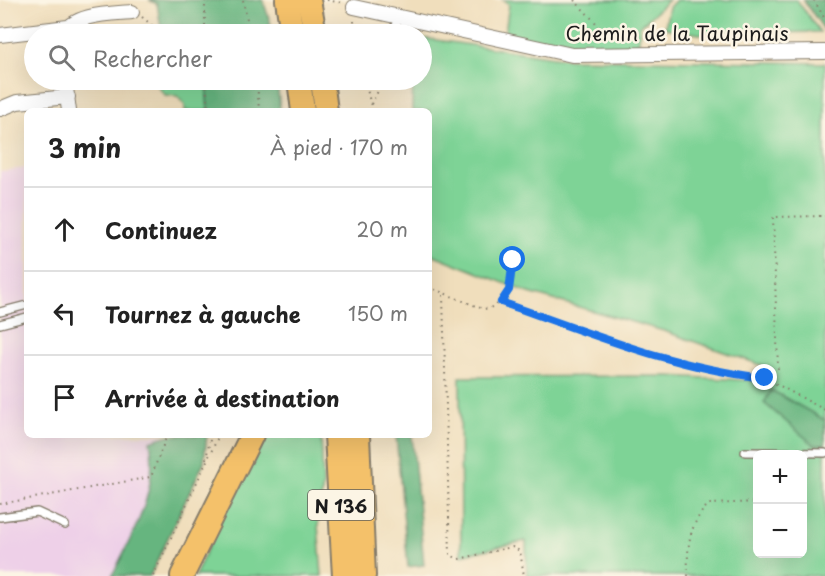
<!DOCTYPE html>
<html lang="fr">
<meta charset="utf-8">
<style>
:root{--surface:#fff;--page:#f2f2f2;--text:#222;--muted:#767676;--line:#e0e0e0}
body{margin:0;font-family:"Playpen Sans",sans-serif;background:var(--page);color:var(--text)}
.controls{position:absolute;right:18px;bottom:18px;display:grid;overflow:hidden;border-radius:9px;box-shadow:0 6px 24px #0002}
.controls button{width:54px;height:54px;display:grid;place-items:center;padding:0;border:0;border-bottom:2px solid var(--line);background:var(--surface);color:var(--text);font:30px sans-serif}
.stop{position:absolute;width:18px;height:18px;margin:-14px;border:4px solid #1a73e8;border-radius:50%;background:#fff}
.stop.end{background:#1a73e8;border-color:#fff;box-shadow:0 2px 6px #0008}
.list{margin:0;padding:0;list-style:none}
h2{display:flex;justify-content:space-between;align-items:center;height:78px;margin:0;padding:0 24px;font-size:26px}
h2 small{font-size:20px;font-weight:400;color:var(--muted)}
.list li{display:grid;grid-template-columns:39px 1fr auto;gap:18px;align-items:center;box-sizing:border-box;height:84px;padding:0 24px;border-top:2px solid var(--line)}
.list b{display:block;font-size:22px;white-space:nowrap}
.list em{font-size:20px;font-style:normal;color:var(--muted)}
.icon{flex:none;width:33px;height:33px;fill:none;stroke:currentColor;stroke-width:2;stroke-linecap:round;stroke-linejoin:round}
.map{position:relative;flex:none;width:825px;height:576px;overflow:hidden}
.search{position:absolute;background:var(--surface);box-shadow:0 6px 24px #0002;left:24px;top:24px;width:408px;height:66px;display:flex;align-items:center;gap:15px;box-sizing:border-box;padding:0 21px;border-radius:33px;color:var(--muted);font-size:22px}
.panel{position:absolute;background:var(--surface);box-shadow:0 6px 24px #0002;left:24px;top:108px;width:408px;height:330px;border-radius:9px}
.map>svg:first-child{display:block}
.built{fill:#eed0e8}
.green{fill:#7ed396;stroke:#4d7859;stroke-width:1.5;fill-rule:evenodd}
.forest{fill:#66b57f;stroke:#41684e;stroke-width:1.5}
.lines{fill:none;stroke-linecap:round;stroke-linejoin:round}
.service-casing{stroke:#867d6c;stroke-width:10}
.minor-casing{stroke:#867d6c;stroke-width:16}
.trunk-casing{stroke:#867d6c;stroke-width:26}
.path{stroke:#867d6c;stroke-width:2;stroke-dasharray:1.5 4.5;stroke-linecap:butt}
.service{stroke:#fff;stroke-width:7}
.minor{stroke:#fff;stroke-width:14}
.trunk{stroke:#f4c16a;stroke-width:22}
.route{stroke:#1a73e8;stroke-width:8}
.labels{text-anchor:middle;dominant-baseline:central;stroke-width:5;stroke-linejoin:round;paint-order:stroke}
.shield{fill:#fcf5e5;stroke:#5f5d58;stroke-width:1.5}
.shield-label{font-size:18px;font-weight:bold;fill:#1c1c1c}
.street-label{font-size:20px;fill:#1c1c1c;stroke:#fcf5e5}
</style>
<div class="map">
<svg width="825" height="576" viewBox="0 0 825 576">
<rect width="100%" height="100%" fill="#fcf5e5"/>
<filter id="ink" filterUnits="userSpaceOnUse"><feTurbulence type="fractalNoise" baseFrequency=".0167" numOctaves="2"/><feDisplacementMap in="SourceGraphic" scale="12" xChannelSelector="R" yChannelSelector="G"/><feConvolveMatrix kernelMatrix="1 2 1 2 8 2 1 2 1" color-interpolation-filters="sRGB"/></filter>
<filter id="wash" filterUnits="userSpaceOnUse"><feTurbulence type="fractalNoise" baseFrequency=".008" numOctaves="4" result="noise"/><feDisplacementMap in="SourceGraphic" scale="24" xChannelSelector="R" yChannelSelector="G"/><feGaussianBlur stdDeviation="1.35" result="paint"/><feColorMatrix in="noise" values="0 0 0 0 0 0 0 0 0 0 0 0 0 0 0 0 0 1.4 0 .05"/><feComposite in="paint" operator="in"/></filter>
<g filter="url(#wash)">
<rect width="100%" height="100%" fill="#f0debc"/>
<path class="built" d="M27 168V435H169L153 459 145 509 112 576H0V171Z"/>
<path class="green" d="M503 0H669L640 26 638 53 571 51 505 33 509 4Z
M676 0H797L820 32 699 34 665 28 669 7Z
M422 38 568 59 825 63V576H527L526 541 461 555 460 377 668 376 761 381 764 366 664 331 529 293 429 253V111H412L413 80H422ZM758 454H802V554H758Z
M153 80H206L208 111H185V105L177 96 165 95Z
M258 435H321L323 484 318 525 322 576H195Z"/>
<path class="forest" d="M149 0H263L274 34H162L157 4Z
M803 0H825V31Z
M206 80H277L280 111H208Z
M771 390 825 420V445H814L764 403Z
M169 435H207L204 462 150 576H112C133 533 159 491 150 441Z
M396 435H412L424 565 408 567Z"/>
</g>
<g filter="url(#ink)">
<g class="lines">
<defs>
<path id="service" d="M394 33 397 16
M0 312 27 305
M0 324 27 317
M745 452 825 453
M0 517 37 512 65 525"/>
<path id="minor" d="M354 7 572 55 825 52
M64 34C74 13 111 14 132 12
M0 35 68 27
M65 80 69 111
M0 109 17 102 68 97"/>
<path id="trunk" d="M287 0 292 34
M309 0 315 34
M299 80 303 111
M322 80 326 111
M336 435 344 576
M358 435 364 576
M182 576 252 435"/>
</defs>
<use href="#service" class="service-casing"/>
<use href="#minor" class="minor-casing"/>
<use href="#trunk" class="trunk-casing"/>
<path class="path" d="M205 0V34
M243 0 250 34
M327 0 342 3
M574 0 598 25 600 34
M814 0 825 19
M142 17 162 34
M354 21 355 34
M206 80 208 111
M257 80 259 111
M365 80 372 111
M371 104 384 80
M429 287 483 309C509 307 510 281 513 260
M443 295 450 555 459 559 512 547 520 551 524 576
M501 301 566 327 688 364 735 376 765 378 825 410
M778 369 773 217 825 216
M206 459 211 435
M0 504 151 477 167 435
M153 576 219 435
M688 576C687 549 688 524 709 504L758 502"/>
<use href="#service" class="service"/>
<use href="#minor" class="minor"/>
<use href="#trunk" class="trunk"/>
</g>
</g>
<g class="lines" filter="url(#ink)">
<path class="route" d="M513 260 509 290 501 302C587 332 673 368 765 378"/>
</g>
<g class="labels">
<rect class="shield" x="308" y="490" width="66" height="30" rx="4.5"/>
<g class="shield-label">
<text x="341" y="505">N 136</text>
</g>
<g class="street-label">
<text x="677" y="33">Chemin de la Taupinais</text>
</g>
</g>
</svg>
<div class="controls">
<button>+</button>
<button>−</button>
</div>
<div class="stop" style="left:513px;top:260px"></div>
<div class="stop end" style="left:765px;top:378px"></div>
<div class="search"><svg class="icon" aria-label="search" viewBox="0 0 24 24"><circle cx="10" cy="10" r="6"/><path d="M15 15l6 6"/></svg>Rechercher</div>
<section class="panel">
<h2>3 min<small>À pied · 170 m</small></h2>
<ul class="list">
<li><svg class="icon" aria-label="ahead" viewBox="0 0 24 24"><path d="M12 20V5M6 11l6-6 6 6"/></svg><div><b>Continuez</b></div><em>20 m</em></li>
<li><svg class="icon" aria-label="left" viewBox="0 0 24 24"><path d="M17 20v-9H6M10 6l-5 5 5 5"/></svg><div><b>Tournez à gauche</b></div><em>150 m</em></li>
<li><svg class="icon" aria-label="arrive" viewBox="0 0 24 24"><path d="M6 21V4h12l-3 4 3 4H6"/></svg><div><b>Arrivée à destination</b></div></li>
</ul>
</section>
</div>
